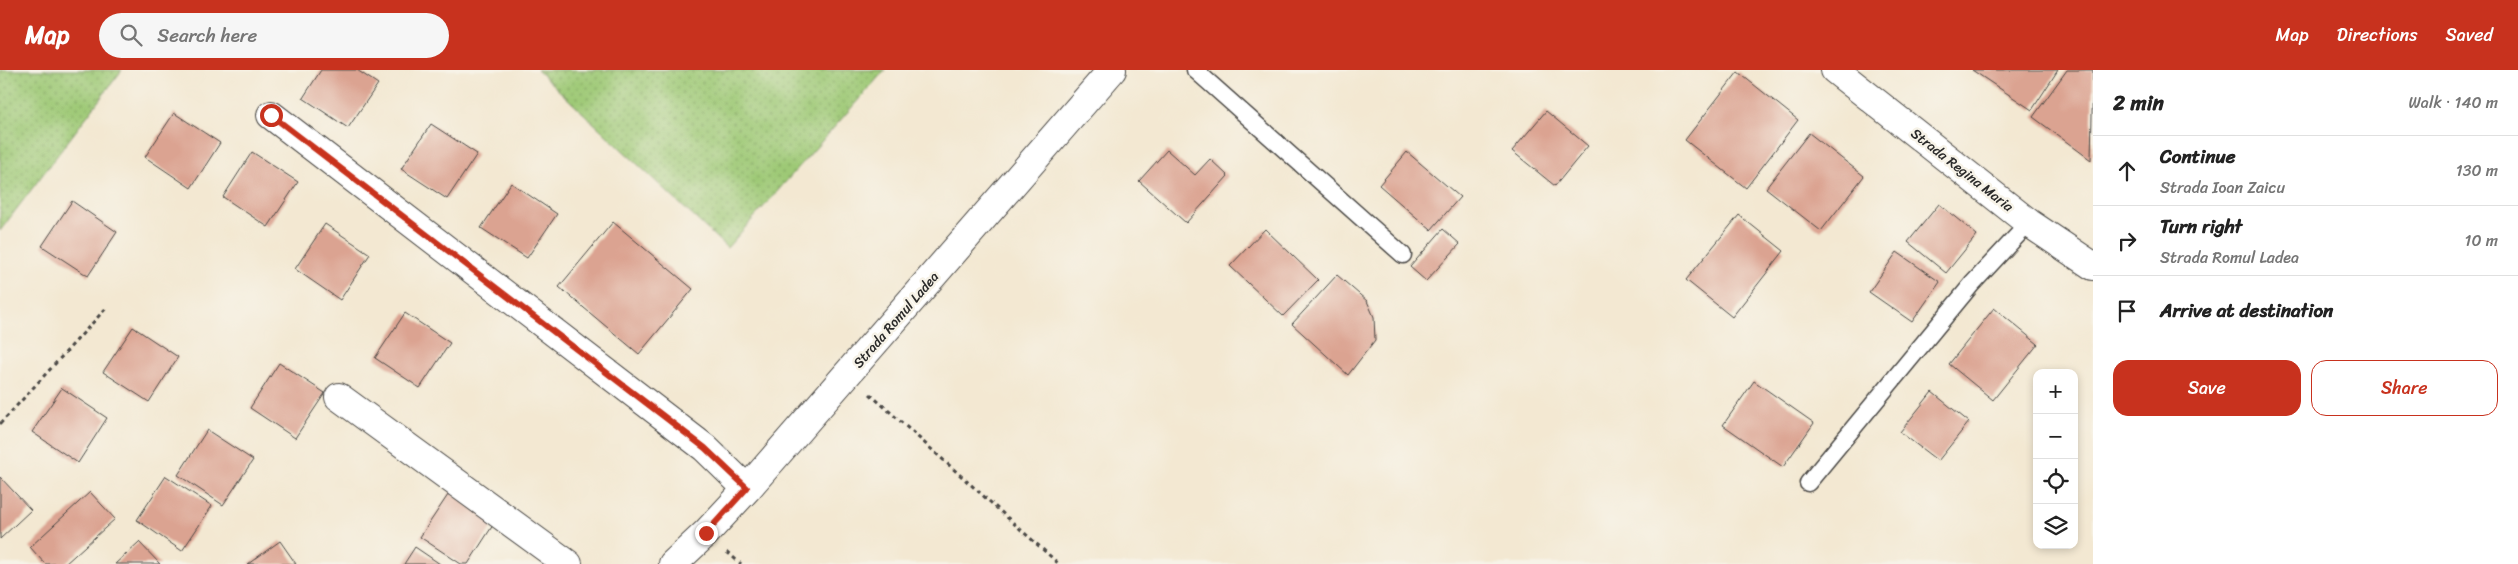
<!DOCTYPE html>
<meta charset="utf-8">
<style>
:root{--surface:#fff;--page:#f6f6f6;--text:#222;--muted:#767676;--line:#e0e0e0;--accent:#c8321e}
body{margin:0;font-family:Sriracha,sans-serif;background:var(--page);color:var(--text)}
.controls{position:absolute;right:15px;bottom:15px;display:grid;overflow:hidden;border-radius:10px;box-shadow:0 2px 8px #0003}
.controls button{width:45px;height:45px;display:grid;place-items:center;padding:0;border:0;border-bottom:1px solid var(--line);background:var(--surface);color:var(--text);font:25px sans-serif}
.stop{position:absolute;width:15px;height:15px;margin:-11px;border:4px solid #c8321e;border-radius:50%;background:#fff}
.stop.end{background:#c8321e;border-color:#fff;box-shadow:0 1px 5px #0008}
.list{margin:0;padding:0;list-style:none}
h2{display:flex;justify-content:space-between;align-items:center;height:65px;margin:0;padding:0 20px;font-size:21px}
h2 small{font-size:16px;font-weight:400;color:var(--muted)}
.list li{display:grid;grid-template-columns:32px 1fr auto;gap:15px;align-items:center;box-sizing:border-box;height:70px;padding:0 20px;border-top:1px solid var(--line)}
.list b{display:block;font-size:19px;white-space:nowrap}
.list p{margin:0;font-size:16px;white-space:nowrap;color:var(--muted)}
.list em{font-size:16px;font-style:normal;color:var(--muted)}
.actions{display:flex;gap:10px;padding:15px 20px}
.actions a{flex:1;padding:11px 0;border:1px solid var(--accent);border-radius:15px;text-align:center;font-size:18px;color:var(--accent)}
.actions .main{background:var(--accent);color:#fff}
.icon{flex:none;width:28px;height:28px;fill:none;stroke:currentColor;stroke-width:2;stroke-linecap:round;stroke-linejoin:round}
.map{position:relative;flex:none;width:2093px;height:494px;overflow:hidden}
header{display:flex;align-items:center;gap:30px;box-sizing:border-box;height:70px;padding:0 25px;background:var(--accent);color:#fff}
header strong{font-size:24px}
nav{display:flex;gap:28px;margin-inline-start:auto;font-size:18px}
.search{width:350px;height:45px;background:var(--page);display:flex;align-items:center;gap:12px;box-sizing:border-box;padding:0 18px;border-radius:28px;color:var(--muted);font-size:19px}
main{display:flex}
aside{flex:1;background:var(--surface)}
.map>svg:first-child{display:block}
.grass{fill:url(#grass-dots);stroke:#647a50}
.building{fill:#dba391}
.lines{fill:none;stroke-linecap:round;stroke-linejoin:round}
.lane-casing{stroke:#494744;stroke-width:19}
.street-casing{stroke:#494744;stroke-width:30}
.path{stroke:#494744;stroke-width:3;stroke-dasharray:4 4;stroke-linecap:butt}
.lane{stroke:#fff;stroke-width:16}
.street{stroke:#fff;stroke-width:28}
.route{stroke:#c8321e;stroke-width:6}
.labels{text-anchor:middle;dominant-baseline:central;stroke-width:5;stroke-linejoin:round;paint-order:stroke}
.street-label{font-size:14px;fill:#2b2b2b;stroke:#f7f3e8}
</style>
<header>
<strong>Map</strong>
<div class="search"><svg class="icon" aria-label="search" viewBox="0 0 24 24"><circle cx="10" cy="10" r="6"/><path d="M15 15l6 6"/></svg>Search here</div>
<nav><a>Map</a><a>Directions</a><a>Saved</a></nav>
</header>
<main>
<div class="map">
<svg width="2093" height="494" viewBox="0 0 2093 494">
<defs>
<pattern id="grass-dots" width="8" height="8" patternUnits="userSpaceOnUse" patternTransform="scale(1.25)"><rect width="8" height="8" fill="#9ec976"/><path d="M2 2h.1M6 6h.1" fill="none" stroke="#81a361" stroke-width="1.8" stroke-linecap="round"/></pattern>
</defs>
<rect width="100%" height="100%" fill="#f7f3e8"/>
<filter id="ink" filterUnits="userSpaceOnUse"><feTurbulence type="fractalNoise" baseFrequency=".02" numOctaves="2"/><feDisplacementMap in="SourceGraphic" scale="10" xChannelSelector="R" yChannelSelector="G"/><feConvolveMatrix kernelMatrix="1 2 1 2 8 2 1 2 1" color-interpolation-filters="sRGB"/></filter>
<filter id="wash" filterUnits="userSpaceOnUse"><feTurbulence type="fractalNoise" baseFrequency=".0096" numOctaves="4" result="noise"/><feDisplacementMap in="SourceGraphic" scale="20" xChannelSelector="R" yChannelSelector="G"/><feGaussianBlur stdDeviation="1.12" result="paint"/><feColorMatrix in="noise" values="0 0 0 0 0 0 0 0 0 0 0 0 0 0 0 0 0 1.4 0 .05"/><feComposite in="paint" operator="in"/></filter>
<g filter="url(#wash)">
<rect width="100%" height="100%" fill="#f3e8d2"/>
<path class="grass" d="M0 0H122L0 161Z
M537 0H885L727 178Z"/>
<g id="blocks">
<path class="building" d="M321 0H357L378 14 348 58 303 28Z
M1972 0H2058L2032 40Z
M2067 0H2093L2091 90 2033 47Z
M1738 2 1798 50 1746 118 1685 70Z
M1546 41 1588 76 1555 116 1512 81Z
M174 43 220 73 191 118 145 87Z
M431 54 477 84 447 129 401 99Z
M1809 63 1864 106 1821 161 1766 118Z
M1167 80 1195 105 1210 89 1228 106 1186 153 1139 111Z
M252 82 298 112 268 157 223 127Z
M1407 82 1460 127 1431 160 1379 115Z
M511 113 557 144 527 188 481 158Z
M72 131 117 162 88 206 42 176Z
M1939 134 1977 165 1946 203 1908 172Z
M1739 145 1784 181 1732 247 1686 210Z
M613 152 693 219 639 284 559 217Z
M325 154 370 184 340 230 295 199Z
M1265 159 1318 210 1283 246 1230 196Z
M1443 159 1460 174 1426 211 1410 197Z
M1897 182 1940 212 1912 252 1869 222Z
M1337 205 1367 231 1374 247 1375 270 1348 305 1292 254Z
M1994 238 2038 274 1993 330 1949 294Z
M405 243 450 273 420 318 375 288Z
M133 257 178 287 149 332 103 302Z
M279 293 325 323 295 368 250 338Z
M1754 311 1814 353 1783 397 1723 355Z
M62 318 107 348 78 393 32 362Z
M1932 322 1969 352 1938 391 1900 362Z
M207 360 253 390 223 435 178 405Z
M166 406 212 436 182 481 137 450Z
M0 407 31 440 0 469Z
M90 422 115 449 65 494H45L30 477Z
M450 422 495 452 468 494H461L420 467Z
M280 471 296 494H248Z
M139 472 160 494H115Z
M415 477 440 494H404Z"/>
</g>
</g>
<g filter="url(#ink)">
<use href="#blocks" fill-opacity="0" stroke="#494744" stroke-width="1"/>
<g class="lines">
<defs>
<path id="lane" d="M1195 0 1403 185
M1808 413 1972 214 2029 153"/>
<path id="street" d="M1835 0 2029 153 2093 196
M271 45 705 378 747 419
M339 327 568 494
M673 494 706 463 747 419 1112 0"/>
</defs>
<use href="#lane" class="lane-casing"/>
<use href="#street" class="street-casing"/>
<path class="path" d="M870 324 1059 494
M0 354 108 236
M727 482 741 494"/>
<use href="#lane" class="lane"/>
<use href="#street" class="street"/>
</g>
</g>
<g class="lines" filter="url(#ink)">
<path class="route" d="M271 45 705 378 747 418 706 463"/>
</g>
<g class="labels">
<g class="street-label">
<text transform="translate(1962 100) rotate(38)">Strada Regina Maria</text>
<text transform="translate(896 250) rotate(-49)">Strada Romul Ladea</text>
</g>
</g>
</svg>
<div class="controls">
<button>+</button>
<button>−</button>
<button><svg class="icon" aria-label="locate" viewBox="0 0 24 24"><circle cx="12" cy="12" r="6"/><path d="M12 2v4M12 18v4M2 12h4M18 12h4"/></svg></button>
<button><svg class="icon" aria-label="layers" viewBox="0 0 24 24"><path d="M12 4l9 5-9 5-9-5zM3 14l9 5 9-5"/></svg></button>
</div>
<div class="stop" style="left:271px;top:45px"></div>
<div class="stop end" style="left:706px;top:463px"></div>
</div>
<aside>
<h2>2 min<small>Walk · 140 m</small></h2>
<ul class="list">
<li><svg class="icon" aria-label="ahead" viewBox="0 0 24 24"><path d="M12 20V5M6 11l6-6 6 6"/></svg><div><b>Continue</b><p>Strada Ioan Zaicu</p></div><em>130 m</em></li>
<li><svg class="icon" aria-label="right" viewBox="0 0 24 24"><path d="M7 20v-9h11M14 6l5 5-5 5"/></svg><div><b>Turn right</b><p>Strada Romul Ladea</p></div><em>10 m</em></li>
<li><svg class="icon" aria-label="arrive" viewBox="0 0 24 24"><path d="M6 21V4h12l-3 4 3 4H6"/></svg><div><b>Arrive at destination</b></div></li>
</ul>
<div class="actions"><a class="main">Save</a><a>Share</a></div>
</aside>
</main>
